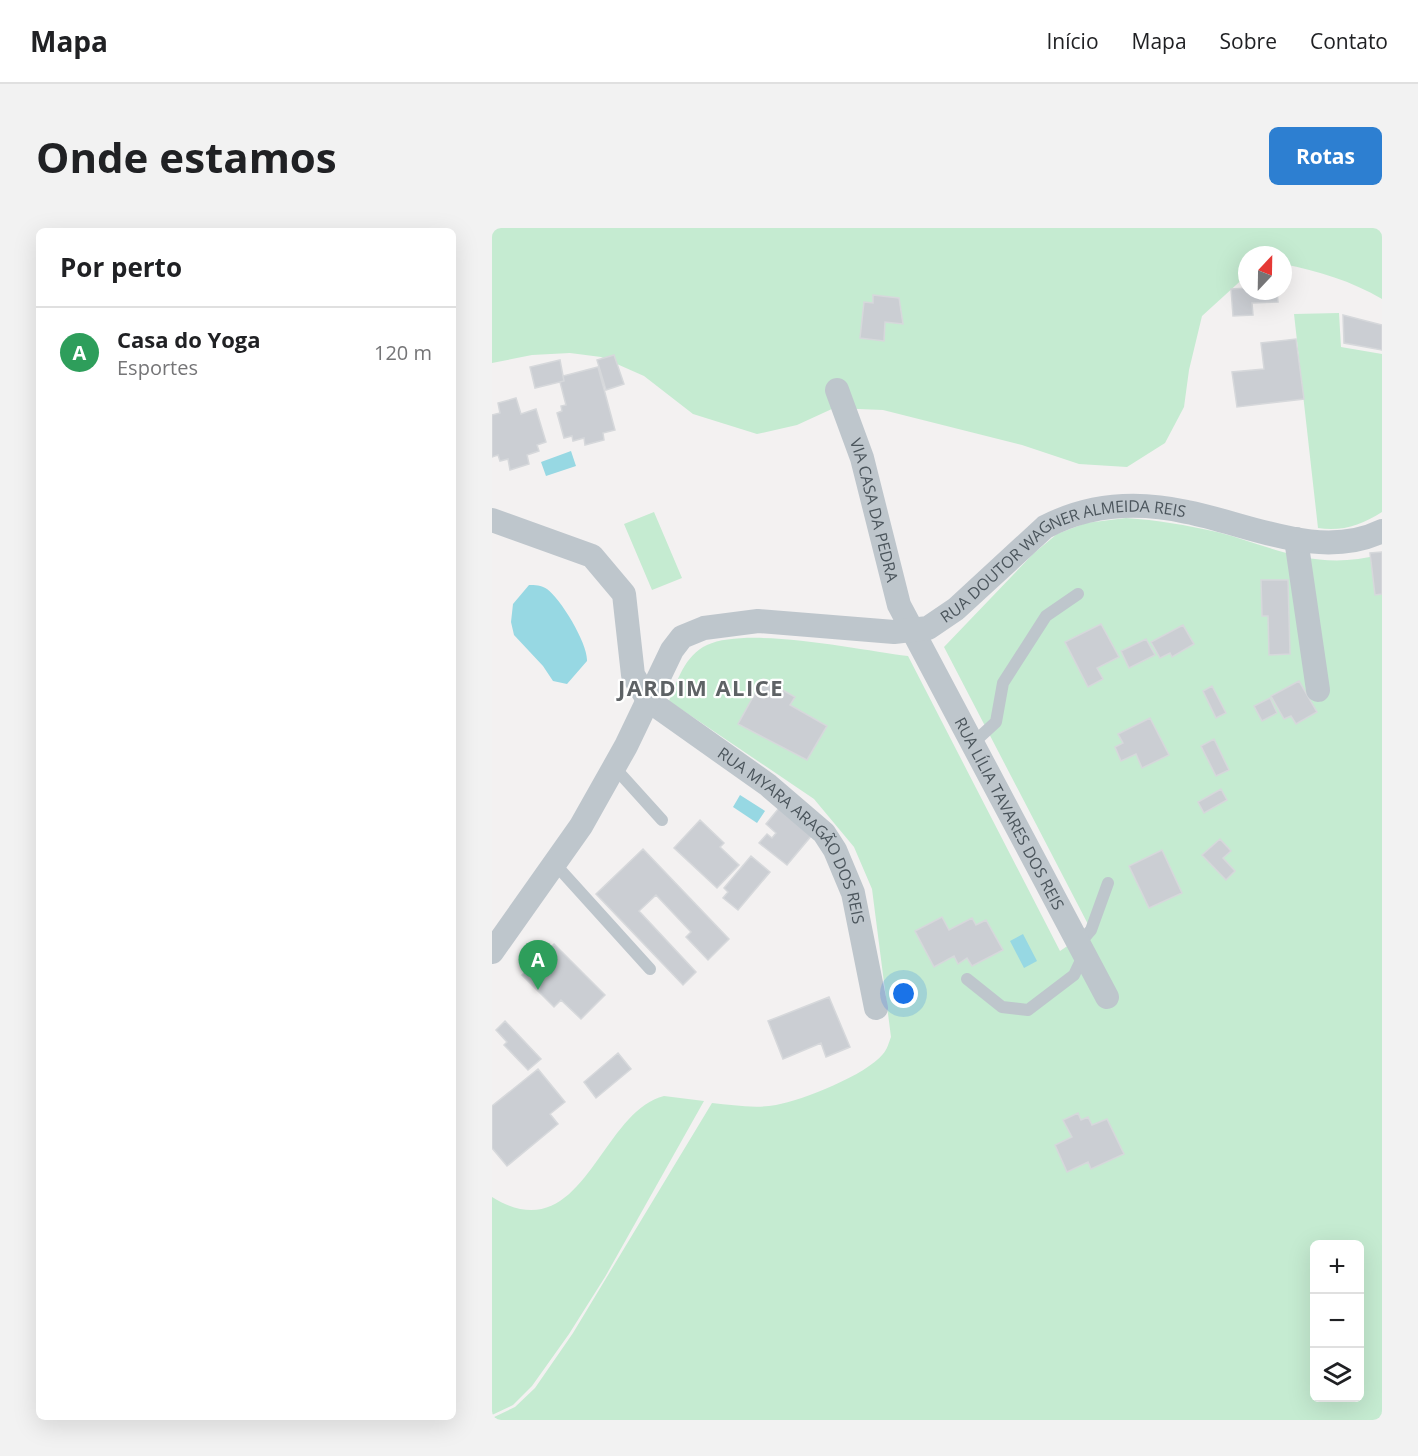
<!DOCTYPE html>
<html lang="pt">
<meta charset="utf-8">
<style>
:root{--surface:#fff;--page:#f2f2f2;--text:#202124;--muted:#757577;--line:#e0e0e0;--accent:#2d7fd1}
body{margin:0;font-family:"Open Sans",sans-serif;background:var(--page);color:var(--text)}
.controls{position:absolute;right:18px;bottom:18px;display:grid;overflow:hidden;border-radius:9px;box-shadow:0 6px 24px #0002}
.controls button{width:54px;height:54px;display:grid;place-items:center;padding:0;border:0;border-bottom:2px solid var(--line);background:var(--surface);color:var(--text);font:30px sans-serif}
.compass{position:absolute;left:746px;top:18px;width:54px;height:54px;border-radius:50%;background:var(--surface);box-shadow:0 6px 24px #0002;rotate:22deg}
.you{position:absolute;left:412px;top:766px;width:21px;height:21px;margin:-15px;border:4px solid #fff;border-radius:50%;background:#1a73e8;box-shadow:0 0 0 9px #1a73e833}
.badge{display:grid;place-items:center;width:39px;height:39px;border-radius:50%;background:var(--accent);color:#fff;font-size:20px;font-weight:700}
.pin{position:absolute;translate:-50% -50px;filter:drop-shadow(0 2px 3px #0008)}
.pin::after{content:'';position:absolute;top:32px;width:21px;height:18px;background:inherit;clip-path:polygon(0 0,100% 0,50% 100%)}
.list{margin:0;padding:0;list-style:none}
h2{display:flex;justify-content:space-between;align-items:center;height:78px;margin:0;padding:0 24px;font-size:26px}
h2 small{font-size:20px;font-weight:400;color:var(--muted)}
.list li{display:grid;grid-template-columns:39px 1fr auto;gap:18px;align-items:center;box-sizing:border-box;height:90px;padding:0 24px;border-top:2px solid var(--line)}
.list b{display:block;font-size:22px;white-space:nowrap}
.list p{margin:0;font-size:20px;white-space:nowrap;color:var(--muted)}
.list em{font-size:20px;font-style:normal;color:var(--muted)}
.icon{flex:none;width:33px;height:33px;fill:none;stroke:currentColor;stroke-width:2;stroke-linecap:round;stroke-linejoin:round}
.map{position:relative;flex:none;width:890px;height:1192px;overflow:hidden;border-radius:9px}
header{display:flex;align-items:center;gap:36px;box-sizing:border-box;height:84px;padding:0 30px;background:var(--surface);border-bottom:2px solid var(--line)}
header strong{font-size:28px}
nav{display:flex;gap:33px;margin-inline-start:auto;font-size:21px}
.intro{display:flex;align-items:center;justify-content:space-between;box-sizing:border-box;height:144px;padding:0 36px}
h1{margin:0;font-size:42px}
.button{padding:15px 27px;border-radius:9px;background:var(--accent);color:#fff;font-size:21px;font-weight:700}
main{display:flex;gap:36px;padding:0 36px}
aside{flex:1;background:var(--surface);border-radius:9px;box-shadow:0 6px 24px #0002}
.map>svg:first-child{display:block}
.green{fill:#c5ebd1;fill-rule:evenodd}
.water{fill:#97d8e3}
.building{fill:#cbced3;stroke:#d6d8db;stroke-width:1.5}
.lines{fill:none;stroke-linecap:round;stroke-linejoin:round}
.lane{stroke:#bec6cc;stroke-width:12}
.street{stroke:#bec6cc;stroke-width:24}
.labels{text-anchor:middle;dominant-baseline:central;stroke-width:4.5;stroke-linejoin:round;paint-order:stroke}
.street-label{font-size:16px;fill:#4b555c;stroke:#fff}
.district-label{font-size:22px;font-weight:bold;letter-spacing:1.5px;fill:#5e6265;stroke:#fff}
</style>
<header>
<strong>Mapa</strong>
<nav><a>Início</a><a>Mapa</a><a>Sobre</a><a>Contato</a></nav>
</header>
<div class="intro"><h1>Onde estamos</h1><a class="button">Rotas</a></div>
<main>
<aside>
<h2>Por perto<small></small></h2>
<ul class="list">
<li><span class="badge" style="background:#2e9e5b">A</span><div><b>Casa do Yoga</b><p>Esportes</p></div><em>120 m</em></li>
</ul>
</aside>
<div class="map">
<svg width="890" height="1192" viewBox="0 0 890 1192">
<rect width="100%" height="100%" fill="#f3f1f1"/>
<path class="green" d="M0 0H890V71C859 53 827 43 791 36V27H755V47L710 88 697 142 692 179 673 215 635 239 587 236 530 217 391 182 342 180 305 197 265 206 201 186 152 148 109 129 78 125 40 127 0 135Z
M847 85 849 119 890 126V284C870 297 849 304 826 300L802 86Z
M162 284 190 350 160 362 132 296Z
M634 290C665 292 694 297 725 304 786 320 824 344 890 326V1192H0V1190L23 1179 43 1160 81 1105 220 875C241 877 263 881 284 877 311 872 374 847 391 826 395 822 397 814 399 809L380 661 362 619 322 571 177 473C185 453 193 427 215 417 257 398 368 422 416 428L568 723 599 702 452 419 541 326 565 306 594 295ZM822 1016H868V1170H822Z
M172 868 212 873 113 1049 77 1106 40 1158 21 1177 0 1187V969C91 1025 107 884 172 868Z"/>
<path class="water" d="M79 223 84 238 54 248 49 234Z
M37 357C43 357 49 357 55 361 69 371 96 416 95 433L75 456 61 453 51 438 22 407 19 394 21 376Z
M248 567 273 583 265 595 241 579Z
M531 706 545 733 532 740 518 713Z"/>
<path class="building" d="M755 60V63H785L786 74 760 75 761 87 741 88 739 61Z
M381 67 407 70 411 96 393 94 392 113 368 110 372 74 381 75Z
M851 87 890 97V122L852 115Z
M804 111 812 171 745 179 740 144 772 141 769 115Z
M122 127 132 156 114 162 105 132Z
M68 132 72 153 43 160 38 139Z
M106 139 123 202 111 205 112 212 93 217 92 210 81 213 80 208 72 210 65 185 70 183 69 178 74 177 68 154 72 153 71 148Z
M24 170 29 186 44 181 54 214 45 217 47 223 35 227 37 236 18 242 16 231 8 233 6 227 0 229V187L8 185 6 175Z
M890 324V366L883 367 878 325Z
M769 352H796L798 426 777 427 776 388H770Z
M609 396 627 429 605 440 611 451 596 459 573 414Z
M691 397 702 416 680 429 678 425 668 430 659 414Z
M654 411 663 427 637 440 629 423Z
M271 451 303 469 298 477 335 498 315 532 246 496Z
M807 453 825 484 804 496 799 488 792 491 779 468Z
M720 458 734 485 724 490 711 463Z
M778 470 785 485 770 493 762 478Z
M658 490 677 527 650 540 644 526 629 533 623 519 631 515 626 506Z
M722 511 737 542 724 548 709 518Z
M729 561 735 572 712 585 706 574Z
M287 580 320 607 295 637 267 615 275 606 280 610 284 605 274 596Z
M208 592 232 615 228 619 247 637 225 660 182 620Z
M728 611 739 623 731 630 743 643 734 652 710 627Z
M151 621 237 711 216 732 194 709 199 704 164 667 147 683 204 744 191 757 104 666Z
M670 622 690 665 657 680 637 638Z
M259 628 278 644 246 682 231 670 236 664 232 660Z
M450 689 457 702 480 690 484 697 494 692 511 722 480 738 475 730 466 736 462 728 442 739 423 703Z
M62 716 113 767 89 791 69 772 62 779 30 747Z
M337 769 358 819 334 829 329 815 291 831 276 793Z
M13 793 49 831 36 842 12 817 15 814 4 802Z
M126 825 139 841 104 870 92 854Z
M46 841 73 874 58 886 66 896 15 938 0 920V878Z
M586 885 589 892 596 889 600 897 615 891 632 926 599 941 596 934 575 944 563 917 580 909 571 892Z"/>
<g class="lines">
<path class="lane" d="M479 517 504 494 511 455 554 388 586 366
M123 540 170 592
M63 636 158 741
M586 717 599 702 616 655
M475 751 510 779 536 782 582 747 592 726"/>
<g class="street">
<path id="s1" d="M345 162 370 230 407 377 615 769"/>
<path id="s2" d="M0 292 100 328 132 366 141 447 156 472 276 557 332 605 343 622 361 665 384 780"/>
<path d="M804 311 826 462"/>
<path id="s3" d="M0 724 89 598 134 518 180 422 190 409 212 400 266 393 402 404 436 400 464 381 553 299C597 276 646 273 695 284 757 296 828 333 890 303"/>
</g>
</g>
<g class="labels">
<g class="street-label">
<text stroke="none"><textPath href="#s1" startOffset="126">VIA CASA DA PEDRA</textPath></text>
<text stroke="none"><textPath href="#s3" startOffset="776">RUA DOUTOR WAGNER ALMEIDA REIS</textPath></text>
<text stroke="none"><textPath href="#s1" startOffset="460">RUA LÍLIA TAVARES DOS REIS</textPath></text>
<text stroke="none"><textPath href="#s2" startOffset="470">RUA MYARA ARAGÃO DOS REIS</textPath></text>
</g>
<g class="district-label">
<text x="209" y="459">JARDIM ALICE</text>
</g>
</g>
</svg>
<div class="controls">
<button>+</button>
<button>−</button>
<button><svg class="icon" aria-label="layers" viewBox="0 0 24 24"><path d="M12 4l9 5-9 5-9-5zM3 14l9 5 9-5"/></svg></button>
</div>
<svg class="compass" viewBox="-18 -18 36 36"><path d="M0-13l5 13h-10z" fill="#e53935"/><path d="M0 13l5-13h-10z" fill="#757577"/></svg>
<div class="you"></div>
<div class="pin badge" style="left:46px;top:762px;background:#2e9e5b">A</div>
</div>
</main>
